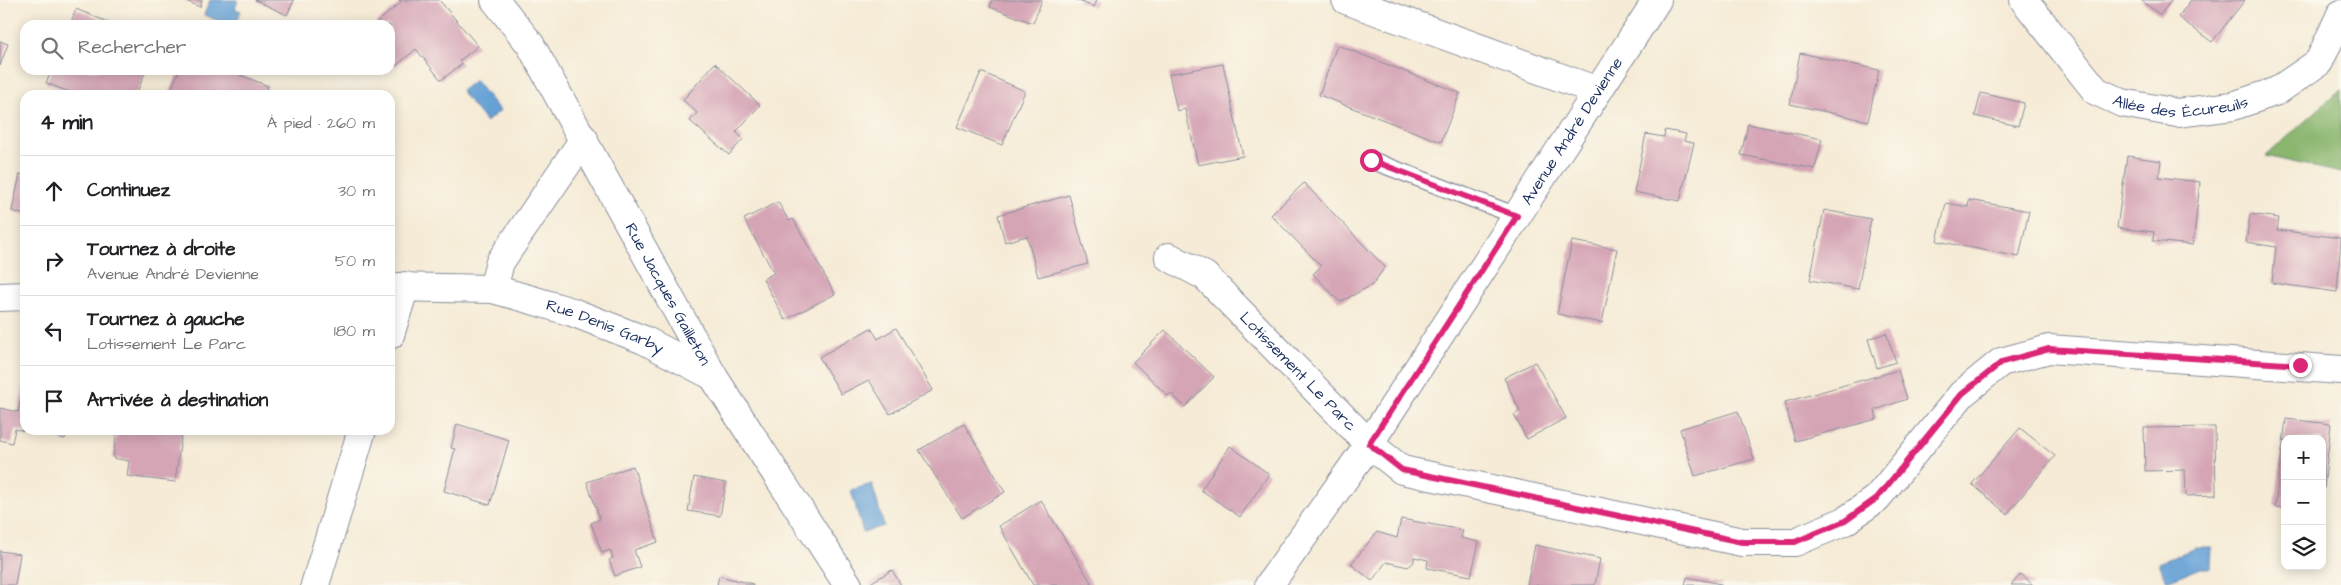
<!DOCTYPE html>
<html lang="fr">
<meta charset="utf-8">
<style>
:root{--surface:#fff;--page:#f2f2f2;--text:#202124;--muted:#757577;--line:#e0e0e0}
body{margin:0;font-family:"Architects Daughter",sans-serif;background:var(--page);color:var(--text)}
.controls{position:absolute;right:15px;bottom:15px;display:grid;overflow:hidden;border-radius:10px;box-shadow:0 2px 12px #0003}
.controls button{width:45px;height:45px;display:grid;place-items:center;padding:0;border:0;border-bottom:1px solid var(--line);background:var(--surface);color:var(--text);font:25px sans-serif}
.stop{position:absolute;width:15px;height:15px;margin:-11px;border:4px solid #db2777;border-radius:50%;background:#fff}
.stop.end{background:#db2777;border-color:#fff;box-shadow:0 1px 5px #0008}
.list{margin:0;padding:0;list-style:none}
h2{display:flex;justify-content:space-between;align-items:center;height:65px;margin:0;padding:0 20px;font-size:21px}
h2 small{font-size:16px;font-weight:400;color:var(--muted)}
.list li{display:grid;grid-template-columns:32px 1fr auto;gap:15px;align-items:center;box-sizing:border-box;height:70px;padding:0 20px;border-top:1px solid var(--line)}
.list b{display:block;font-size:19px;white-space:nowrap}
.list p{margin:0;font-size:16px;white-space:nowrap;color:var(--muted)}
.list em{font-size:16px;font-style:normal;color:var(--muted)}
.icon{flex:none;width:28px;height:28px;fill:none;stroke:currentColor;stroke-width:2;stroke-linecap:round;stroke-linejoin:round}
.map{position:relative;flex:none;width:2341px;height:585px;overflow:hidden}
.search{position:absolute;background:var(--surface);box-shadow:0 2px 12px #0003;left:20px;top:20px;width:375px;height:55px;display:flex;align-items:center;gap:12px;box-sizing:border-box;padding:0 18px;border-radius:15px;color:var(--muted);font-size:19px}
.panel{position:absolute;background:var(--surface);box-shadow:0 2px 12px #0003;left:20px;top:90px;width:375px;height:345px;border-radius:15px}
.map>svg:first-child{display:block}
.forest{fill:#8ab66e;stroke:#527266}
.water{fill:#65a1d5;stroke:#40689a}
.building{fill:#d5a5b6}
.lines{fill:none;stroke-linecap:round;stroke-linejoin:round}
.service-casing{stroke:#888d9a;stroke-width:19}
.minor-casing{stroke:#888d9a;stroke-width:30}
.tertiary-casing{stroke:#888d9a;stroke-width:30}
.service{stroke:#fff;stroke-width:16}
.minor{stroke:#fff;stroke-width:28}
.tertiary{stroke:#fff;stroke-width:28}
.route{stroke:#db2777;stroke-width:6}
.labels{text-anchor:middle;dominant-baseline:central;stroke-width:4.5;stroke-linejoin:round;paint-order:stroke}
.street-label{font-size:16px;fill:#1b2f5e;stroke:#fbf7ec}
</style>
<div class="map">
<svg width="2341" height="585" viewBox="0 0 2341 585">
<rect width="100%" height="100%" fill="#fbf7ec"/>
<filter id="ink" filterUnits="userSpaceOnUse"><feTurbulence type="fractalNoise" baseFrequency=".02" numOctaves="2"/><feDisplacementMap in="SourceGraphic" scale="10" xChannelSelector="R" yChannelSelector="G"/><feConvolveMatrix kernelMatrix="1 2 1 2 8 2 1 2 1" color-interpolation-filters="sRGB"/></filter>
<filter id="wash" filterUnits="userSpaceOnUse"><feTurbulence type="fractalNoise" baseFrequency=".0096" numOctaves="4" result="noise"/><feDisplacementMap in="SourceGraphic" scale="20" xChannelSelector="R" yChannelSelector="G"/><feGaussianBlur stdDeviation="1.12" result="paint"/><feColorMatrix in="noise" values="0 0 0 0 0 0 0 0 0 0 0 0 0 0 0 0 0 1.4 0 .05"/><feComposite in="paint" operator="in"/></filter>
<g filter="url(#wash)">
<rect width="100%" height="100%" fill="#f5ebd6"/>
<path class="forest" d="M2341 89V173L2266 156Z"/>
<path class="water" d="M210 0H238L235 9 241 11 235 25H229L204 15Z
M475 80 500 111 486 122 461 91Z
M872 484 884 526 863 532 851 490Z
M2195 548H2212L2211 568H2200L2167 581 2159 563Z"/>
<g id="blocks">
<path class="building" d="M184 0H202L200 7Z
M255 0H294L287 15Z
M399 0H439L478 46 459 61 462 64 441 80 416 49 396 66 390 59V25H374L401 2Z
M992 0H1042L1033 23 990 7Z
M1076 0H1097L1094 7Z
M2141 0H2172L2160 15Z
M2191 0H2245L2212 42 2178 17Z
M76 9 115 25H70Z
M0 41 8 44 0 66Z
M1337 45 1460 93 1441 142 1319 95Z
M1800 53 1879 70 1868 121 1790 104Z
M715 63 760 105 736 132 743 139 729 155 690 121 697 113 683 100Z
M1223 64 1243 156 1198 165 1185 109 1177 111 1169 74Z
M52 70H146L136 95H77L46 83Z
M179 70H228L268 86 264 95H169Z
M981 72 1025 91 1002 145 957 127Z
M1981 93 2024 103 2018 126 1975 116Z
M1748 124 1822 139 1815 169 1741 155Z
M1665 130 1686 134 1684 141 1694 143 1680 201 1634 192 1646 134 1664 137Z
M2127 156 2161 161 2159 177 2200 182 2193 245 2153 241 2154 232 2117 228Z
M20 174 25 175V215L12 211Z
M1304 183 1385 267 1372 285 1340 302 1313 274 1321 266 1271 215Z
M1069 195 1088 264 1038 277 1027 236 1005 242 998 215Z
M1969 200 2029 211 2019 257 1937 241 1946 203 1968 207Z
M778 202 789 221 793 219 835 294 785 320 763 279 774 273 744 219Z
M1824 210 1871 219 1858 289 1810 280Z
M2250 214 2279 218 2277 230 2341 238 2337 292 2272 283 2276 247 2246 242Z
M1572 241 1617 249 1602 323 1557 314Z
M871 328 878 339 896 328 933 390 890 414 869 380 841 394 819 357Z
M1165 330 1214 377 1185 407 1171 393 1168 396 1133 362Z
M1886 333 1896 362 1877 368 1868 339Z
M1535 362 1566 418 1527 439 1514 415 1520 411 1504 378Z
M1898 370 1907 399 1875 410 1877 419 1795 441 1785 402Z
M24 381 25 431 15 429 12 443 0 440V408L18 412Z
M1738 411 1754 459 1695 476 1680 429Z
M2286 419 2331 424 2324 488 2322 439H2285V508L2275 507Z
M457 424 509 440 490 505 444 491 455 449 451 448Z
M964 424 1005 492 962 518 919 450Z
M2215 427 2216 495 2186 496 2185 470 2145 471 2144 428Z
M2020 428 2055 456 2007 514 1972 484Z
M26 430H67L65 439Z
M117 430H182L175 482 127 476 129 461 113 458Z
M1230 446 1269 474 1240 517 1201 490Z
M633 466 658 542 634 550 640 567 615 576 609 560 613 558 610 550 602 553 591 523 600 519 587 482Z
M694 477 726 483 720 516 688 511Z
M1041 500 1092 584 1091 585H1033L999 526Z
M1401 519 1463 530 1461 538 1479 542 1471 576 1427 568 1428 560 1414 557V562L1408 567 1386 562 1372 581 1351 564 1377 532 1397 538Z
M1535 545 1600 559 1595 585H1527Z
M0 551 20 554 15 585H0Z
M892 570 901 585H867Z
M2021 574 2033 585H2011Z
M719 576 753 584V585H717Z
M1687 577 1721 584V585H1685Z"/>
</g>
</g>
<g filter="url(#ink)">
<use href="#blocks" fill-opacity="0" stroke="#888d9a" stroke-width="1"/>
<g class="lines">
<defs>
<path id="service" d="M1371 160 1517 216"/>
<g id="minor">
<path id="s1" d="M495 0 530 44 713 376 848 585"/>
<path d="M1346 0 1598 91"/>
<path id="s2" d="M2024 0 2096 91 2122 103 2177 113 2233 106 2277 91 2319 62 2341 14"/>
<path id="s3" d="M1169 257 1205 276 1369 444 1402 470 1742 542H1795L1845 521 1877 498 1962 394 2001 362 2049 349 2341 370"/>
<path id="s4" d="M390 287 493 289 532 300 572 312 644 340 713 376"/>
<path d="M493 289 500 262 584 139"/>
<path d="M0 297 25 296"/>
<path d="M390 335 405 286"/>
<path d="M315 585 362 430"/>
</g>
<g id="tertiary">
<path id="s5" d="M1269 585 1369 444 1657 0"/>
</g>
</defs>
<use href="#service" class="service-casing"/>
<use href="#minor" class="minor-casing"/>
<use href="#tertiary" class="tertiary-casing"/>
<use href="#service" class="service"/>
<use href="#minor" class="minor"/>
<use href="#tertiary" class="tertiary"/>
</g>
</g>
<g class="lines" filter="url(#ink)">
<path class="route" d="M1371 160 1517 216 1369 444 1402 470 1742 542H1795L1845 521 1877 498 1962 394 2002 362 2049 349 2300 365"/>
</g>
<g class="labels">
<g class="street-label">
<text stroke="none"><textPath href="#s2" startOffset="204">Allée des Écureuils</textPath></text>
<text stroke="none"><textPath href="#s5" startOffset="546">Avenue André Devienne</textPath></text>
<text stroke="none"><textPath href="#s1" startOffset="342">Rue Jacques Gailleton</textPath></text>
<text stroke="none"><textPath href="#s4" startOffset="221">Rue Denis Garby</textPath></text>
<text stroke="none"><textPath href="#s3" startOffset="174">Lotissement Le Parc</textPath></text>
</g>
</g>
</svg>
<div class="controls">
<button>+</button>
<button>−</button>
<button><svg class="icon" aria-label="layers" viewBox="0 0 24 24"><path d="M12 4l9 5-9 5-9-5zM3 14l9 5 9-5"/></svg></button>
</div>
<div class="stop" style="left:1371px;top:160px"></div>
<div class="stop end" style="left:2300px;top:365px"></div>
<div class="search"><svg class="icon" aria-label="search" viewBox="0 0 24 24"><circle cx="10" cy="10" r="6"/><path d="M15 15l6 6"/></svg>Rechercher</div>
<section class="panel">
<h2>4 min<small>À pied · 260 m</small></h2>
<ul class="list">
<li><svg class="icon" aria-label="ahead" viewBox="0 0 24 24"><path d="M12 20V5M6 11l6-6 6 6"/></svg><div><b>Continuez</b></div><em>30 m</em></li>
<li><svg class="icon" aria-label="right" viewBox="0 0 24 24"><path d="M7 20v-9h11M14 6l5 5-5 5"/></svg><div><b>Tournez à droite</b><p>Avenue André Devienne</p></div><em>50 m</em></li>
<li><svg class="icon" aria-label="left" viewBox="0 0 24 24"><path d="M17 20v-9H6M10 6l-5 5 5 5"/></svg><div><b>Tournez à gauche</b><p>Lotissement Le Parc</p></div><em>180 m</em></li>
<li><svg class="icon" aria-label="arrive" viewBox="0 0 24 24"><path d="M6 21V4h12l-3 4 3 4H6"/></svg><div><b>Arrivée à destination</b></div></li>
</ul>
</section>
</div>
